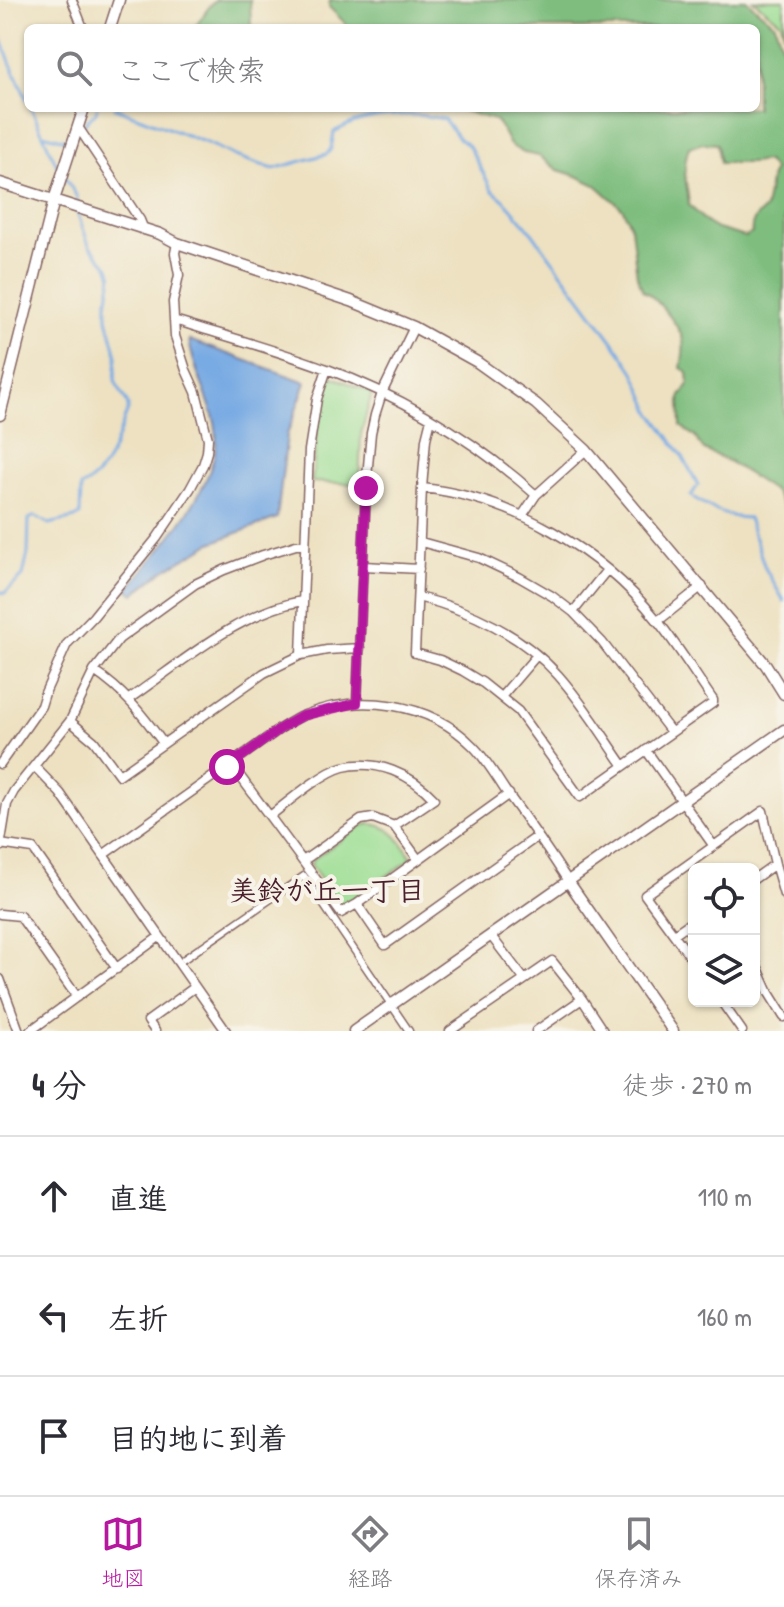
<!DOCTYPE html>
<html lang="ja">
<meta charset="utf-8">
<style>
:root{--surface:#fff;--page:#f7f7f7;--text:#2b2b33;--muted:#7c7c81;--line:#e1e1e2;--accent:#b5179e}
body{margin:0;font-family:"Patrick Hand","Klee One",sans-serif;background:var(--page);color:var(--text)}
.controls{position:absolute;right:24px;bottom:24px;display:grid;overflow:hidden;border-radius:12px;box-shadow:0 2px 6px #0004}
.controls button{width:72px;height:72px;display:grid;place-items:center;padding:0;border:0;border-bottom:2px solid var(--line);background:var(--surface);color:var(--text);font:40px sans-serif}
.stop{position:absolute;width:24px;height:24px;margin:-18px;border:6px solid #b5179e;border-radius:50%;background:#fff}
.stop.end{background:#b5179e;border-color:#fff;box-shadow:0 2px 8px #0008}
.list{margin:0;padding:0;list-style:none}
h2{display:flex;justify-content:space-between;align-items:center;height:104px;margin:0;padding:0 32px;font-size:34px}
h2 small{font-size:26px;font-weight:400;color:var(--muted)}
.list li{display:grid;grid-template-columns:52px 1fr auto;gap:24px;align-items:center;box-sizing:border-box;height:120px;padding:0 32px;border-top:2px solid var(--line)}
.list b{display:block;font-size:30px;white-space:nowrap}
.list em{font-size:26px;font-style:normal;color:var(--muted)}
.icon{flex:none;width:44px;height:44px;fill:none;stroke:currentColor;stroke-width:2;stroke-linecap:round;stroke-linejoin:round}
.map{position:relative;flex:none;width:784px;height:1031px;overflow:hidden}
.search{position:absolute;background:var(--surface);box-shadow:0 2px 6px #0004;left:24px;right:24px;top:24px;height:88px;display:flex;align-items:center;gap:20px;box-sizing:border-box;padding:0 28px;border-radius:12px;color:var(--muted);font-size:30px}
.sheet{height:464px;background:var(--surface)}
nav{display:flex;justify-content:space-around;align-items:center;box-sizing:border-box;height:112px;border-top:2px solid var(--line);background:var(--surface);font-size:22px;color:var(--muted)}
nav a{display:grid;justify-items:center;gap:4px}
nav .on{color:var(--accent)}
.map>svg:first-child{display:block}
.green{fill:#9dde94;stroke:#747e60;stroke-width:2}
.forest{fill:#7ebd7e;stroke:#646e54;stroke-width:2;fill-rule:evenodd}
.water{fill:#78aae3;stroke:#616487;stroke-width:2}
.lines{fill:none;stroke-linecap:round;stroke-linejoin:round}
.stream{stroke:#78aae3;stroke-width:3}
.pedestrian-casing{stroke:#836360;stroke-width:9}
.minor-casing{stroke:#836360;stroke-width:11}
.tertiary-casing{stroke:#836360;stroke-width:13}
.pedestrian{stroke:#fff;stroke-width:6}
.minor{stroke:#fff;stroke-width:8}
.tertiary{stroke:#fff;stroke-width:10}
.route{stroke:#b5179e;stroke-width:10}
.labels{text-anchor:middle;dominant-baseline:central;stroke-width:8;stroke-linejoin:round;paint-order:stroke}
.neighbourhood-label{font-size:28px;font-weight:bold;fill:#4a1f2b;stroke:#f7f3e8}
</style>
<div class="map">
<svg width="784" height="1031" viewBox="0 0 784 1031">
<rect width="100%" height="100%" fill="#f7f3e8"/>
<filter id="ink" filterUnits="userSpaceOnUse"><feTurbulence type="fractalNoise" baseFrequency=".0125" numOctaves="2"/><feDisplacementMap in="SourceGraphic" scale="16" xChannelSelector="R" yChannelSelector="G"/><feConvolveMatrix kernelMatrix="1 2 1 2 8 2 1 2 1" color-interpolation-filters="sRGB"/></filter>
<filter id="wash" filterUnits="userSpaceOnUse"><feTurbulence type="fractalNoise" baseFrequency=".006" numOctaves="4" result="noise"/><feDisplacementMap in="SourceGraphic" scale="32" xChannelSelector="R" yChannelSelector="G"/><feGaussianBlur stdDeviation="1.8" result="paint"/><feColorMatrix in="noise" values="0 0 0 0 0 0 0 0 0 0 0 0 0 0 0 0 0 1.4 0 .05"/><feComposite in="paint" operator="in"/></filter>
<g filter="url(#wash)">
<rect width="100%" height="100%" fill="#ede1c1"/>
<path class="green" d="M753 0H784V34L781 22Z
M333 377 370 392 371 396 361 434 359 484 312 482 319 412 329 379Z
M369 824C392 825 399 839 411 856L410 860 343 906 338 904 311 865 312 860 361 826Z"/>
<path class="forest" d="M216 0H250L251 28H193C204 19 205 8 216 0Z
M330 0H746L775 24 784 54V508L775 492 730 462 704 450 695 437 681 426 680 398 689 384 688 372 681 368C682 360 685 349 683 341 681 328 655 295 643 291L637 276 631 227 623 209 596 185 577 176 558 170 539 156 524 153 510 145 500 126 495 120 454 108H756V28H345V23L329 7ZM703 143 717 144 720 163H751L766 161 774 170 771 176 765 209C757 216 750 221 752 233L745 237 717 229 707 223 689 205C687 182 681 170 689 147Z"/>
<path class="water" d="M189 340 306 382 287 435 277 518 211 543 163 571 134 594 128 589C161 548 227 479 215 423 208 394 193 369 189 340Z"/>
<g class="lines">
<path class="stream" d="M0 34 10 62 28 102
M31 108 59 170
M115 108 207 143 235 156 273 169 327 154 331 149 334 132C342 128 350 123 358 121 384 113 417 113 444 119L459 139 469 146 492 190 504 200 531 231 622 354 634 372 652 413 683 457 698 485 691 496C708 507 727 518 748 518L765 568 784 601
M84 124 96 112 97 108
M43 134 66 140 69 137
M64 176 77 197V205
M0 592 5 593 23 576 28 553 29 519 35 516 49 524 75 518 80 515 81 487C111 473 116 437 128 410V405L115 381 117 356 107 318V303L112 276 109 267 89 245 77 212"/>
</g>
</g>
<g filter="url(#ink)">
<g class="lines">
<defs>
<path id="pedestrian" d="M184 959 304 876 409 1031"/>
<path id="minor" d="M72 0 83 28
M78 127 140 220 144 230
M174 320C225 336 277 350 327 369 403 397 475 441 536 495
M422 488C513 498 600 549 657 620 677 645 695 674 713 700V703L580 797 518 711 483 683 463 671 440 660 415 653 422 488 426 439 431 419
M522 516 536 495 586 450
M421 542 479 558 519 577 552 596 573 612 602 642 671 732
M364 566 419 569
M418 597C470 610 522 635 558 675 583 703 603 736 624 766
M573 612 607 570
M658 621 702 586
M301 655 309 450 317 399 327 369
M94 671C123 690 143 715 163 743
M501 697 537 655
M129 699C181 663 239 612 302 601
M357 703 366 488 371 433 375 415 382 393 414 327
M70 721 94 741 119 775 264 673 301 655 327 650 360 648
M646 750 713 845
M0 764 41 706 45 693 67 644 93 617 157 538 190 489 203 465 207 452 208 439 196 392 186 370 175 336 173 302 179 275 175 253 177 243
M231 764 341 913 357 904 509 794
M35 767 60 793 226 1031
M270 816C288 802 323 772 343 767 377 759 411 774 434 799L394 826
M0 844 33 849 117 969
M0 847 7 804 14 791 70 721 94 671 119 639 195 584 224 570 263 555 296 545H305
M103 855 281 728C288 724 295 719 302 716 358 692 430 702 473 746 486 759 495 775 505 790 527 820 548 850 568 881
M303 861 361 820 373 818 394 826 418 859
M754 879 775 864
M357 904 385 945 538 836
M0 914 20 916 77 997
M674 934 694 920
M491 936 524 979
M754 959 769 993 784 1017
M694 962 645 895 763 811 775 864 784 895
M0 979 19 1031
M721 1001 742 1031
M30 1031 159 937
M155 1031 148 1021 195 987
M450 1031 552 961 582 999 603 1031
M536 1031 582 999"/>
<path id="tertiary" d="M110 28 119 0
M0 183 160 234 177 243 351 301 414 327 477 362 536 404 586 450 766 665 784 694
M0 415 54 200 84 108
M568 881 673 1031
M354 1031 784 730"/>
</defs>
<use href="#pedestrian" class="pedestrian-casing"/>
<use href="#minor" class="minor-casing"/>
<use href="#tertiary" class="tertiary-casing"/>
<use href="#pedestrian" class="pedestrian"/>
<use href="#minor" class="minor"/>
<use href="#tertiary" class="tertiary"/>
</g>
</g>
<g class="lines" filter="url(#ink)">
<path class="route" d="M227 767 281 728 302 716 357 703 366 488"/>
</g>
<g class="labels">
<g class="neighbourhood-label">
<text x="327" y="890">美鈴が丘一丁目</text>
</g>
</g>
</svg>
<div class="controls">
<button><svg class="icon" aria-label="locate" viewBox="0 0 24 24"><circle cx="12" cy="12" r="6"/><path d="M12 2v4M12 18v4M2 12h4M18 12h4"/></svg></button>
<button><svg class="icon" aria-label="layers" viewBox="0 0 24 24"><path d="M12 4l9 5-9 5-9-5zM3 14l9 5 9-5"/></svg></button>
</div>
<div class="stop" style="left:227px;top:767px"></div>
<div class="stop end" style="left:366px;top:488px"></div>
<div class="search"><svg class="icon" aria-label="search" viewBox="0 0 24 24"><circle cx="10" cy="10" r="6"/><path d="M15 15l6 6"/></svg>ここで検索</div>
</div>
<section class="sheet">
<h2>4 分<small>徒歩 · 270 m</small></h2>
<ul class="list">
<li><svg class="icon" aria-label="ahead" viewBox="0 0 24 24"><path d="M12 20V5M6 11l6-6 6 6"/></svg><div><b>直進</b></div><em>110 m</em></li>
<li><svg class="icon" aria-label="left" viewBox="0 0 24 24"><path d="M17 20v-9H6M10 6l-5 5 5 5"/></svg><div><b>左折</b></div><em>160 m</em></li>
<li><svg class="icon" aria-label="arrive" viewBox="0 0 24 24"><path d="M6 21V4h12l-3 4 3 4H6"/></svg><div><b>目的地に到着</b></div></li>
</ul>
</section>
<nav>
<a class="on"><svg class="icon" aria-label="map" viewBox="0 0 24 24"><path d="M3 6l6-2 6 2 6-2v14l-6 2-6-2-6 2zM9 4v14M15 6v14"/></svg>地図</a>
<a><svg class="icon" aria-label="directions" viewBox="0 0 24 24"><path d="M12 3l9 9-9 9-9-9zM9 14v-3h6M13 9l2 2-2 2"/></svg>経路</a>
<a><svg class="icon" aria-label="saved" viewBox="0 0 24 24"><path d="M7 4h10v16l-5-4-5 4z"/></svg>保存済み</a>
</nav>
